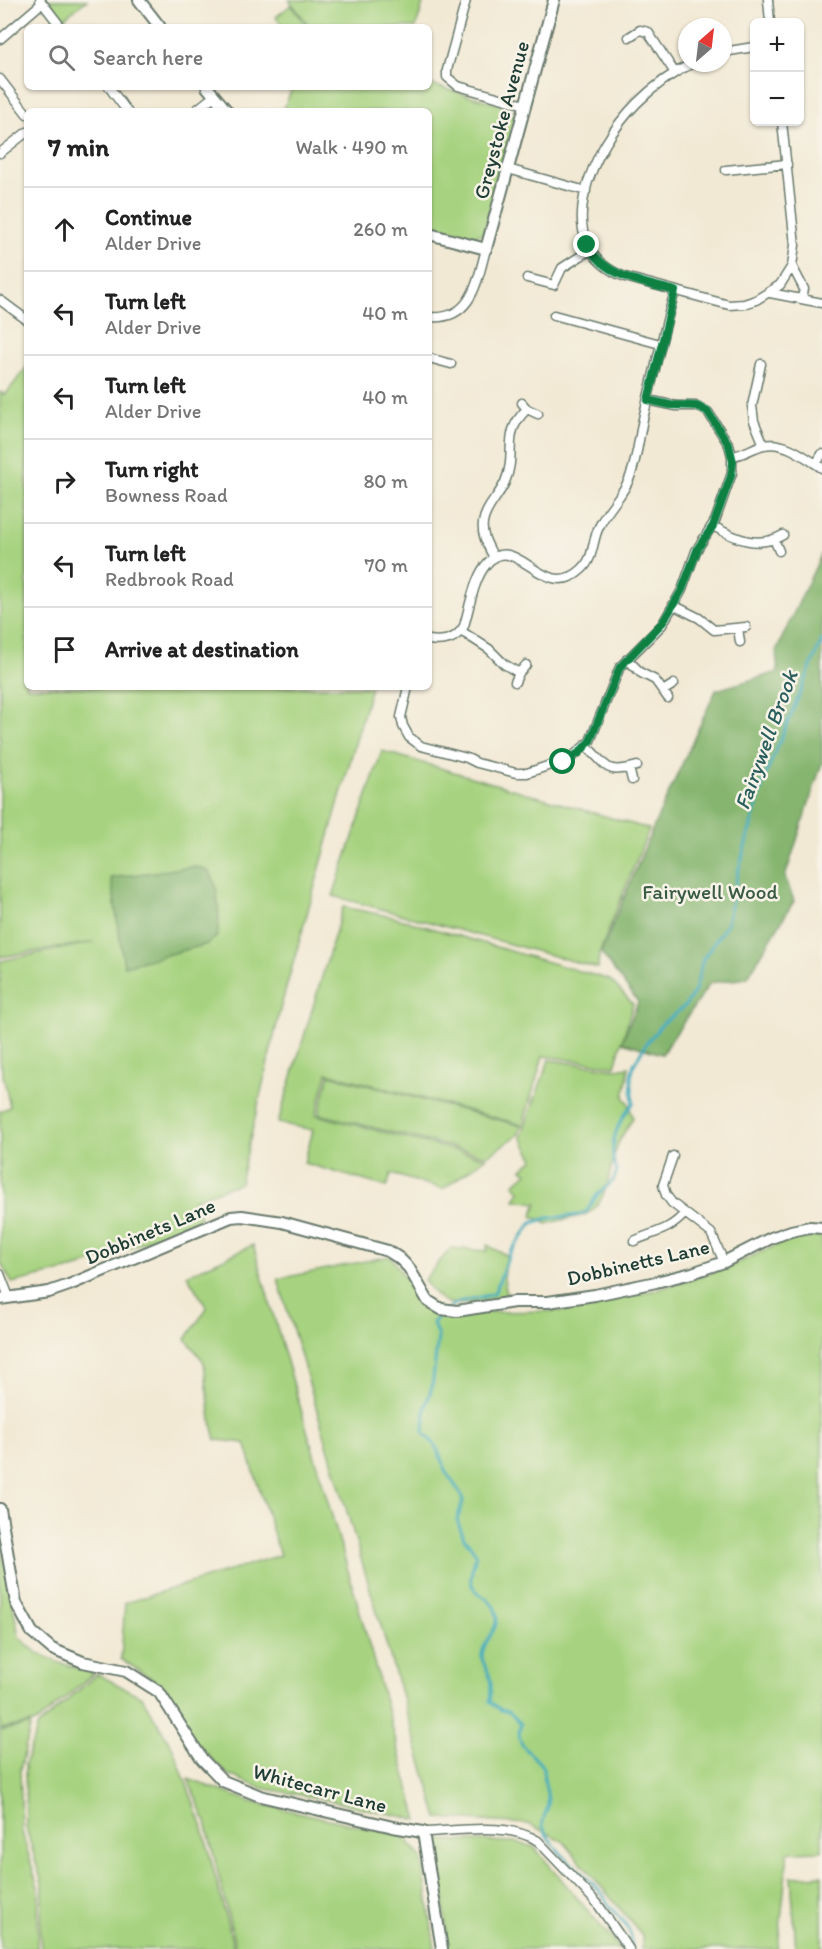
<!DOCTYPE html>
<meta charset="utf-8">
<style>
:root{--surface:#fff;--page:#f2f2f2;--text:#222;--muted:#767676;--line:#e0e0e0}
body{margin:0;font-family:Itim,sans-serif;background:var(--page);color:var(--text)}
.controls{position:absolute;right:18px;top:18px;display:grid;overflow:hidden;border-radius:9px;box-shadow:0 2px 4px #0004}
.controls button{width:54px;height:54px;display:grid;place-items:center;padding:0;border:0;border-bottom:2px solid var(--line);background:var(--surface);color:var(--text);font:30px sans-serif}
.compass{position:absolute;left:678px;top:18px;width:54px;height:54px;border-radius:50%;background:var(--surface);box-shadow:0 2px 4px #0004;rotate:28deg}
.stop{position:absolute;width:18px;height:18px;margin:-14px;border:4px solid #0b8043;border-radius:50%;background:#fff}
.stop.end{background:#0b8043;border-color:#fff;box-shadow:0 2px 6px #0008}
.list{margin:0;padding:0;list-style:none}
h2{display:flex;justify-content:space-between;align-items:center;height:78px;margin:0;padding:0 24px;font-size:26px}
h2 small{font-size:20px;font-weight:400;color:var(--muted)}
.list li{display:grid;grid-template-columns:39px 1fr auto;gap:18px;align-items:center;box-sizing:border-box;height:84px;padding:0 24px;border-top:2px solid var(--line)}
.list b{display:block;font-size:22px;white-space:nowrap}
.list p{margin:0;font-size:20px;white-space:nowrap;color:var(--muted)}
.list em{font-size:20px;font-style:normal;color:var(--muted)}
.icon{flex:none;width:33px;height:33px;fill:none;stroke:currentColor;stroke-width:2;stroke-linecap:round;stroke-linejoin:round}
.map{position:relative;flex:none;width:822px;height:1949px;overflow:hidden}
.search{position:absolute;background:var(--surface);box-shadow:0 2px 4px #0004;left:24px;top:24px;width:408px;height:66px;display:flex;align-items:center;gap:15px;box-sizing:border-box;padding:0 21px;border-radius:9px;color:var(--muted);font-size:22px}
.panel{position:absolute;background:var(--surface);box-shadow:0 2px 4px #0004;left:24px;top:108px;width:408px;height:582px;border-radius:9px}
.map>svg:first-child{display:block}
.green{fill:#a7d380;stroke:#63885a;stroke-width:1.5}
.forest{fill:#85b56e;stroke:#527951;stroke-width:1.5}
.lines{fill:none;stroke-linecap:round;stroke-linejoin:round}
.stream{stroke:#3facbe;stroke-width:3}
.minor-casing{stroke:#69796c;stroke-width:11}
.tertiary-casing{stroke:#69796c;stroke-width:14}
.minor{stroke:#fff;stroke-width:8}
.tertiary{stroke:#fff;stroke-width:10}
.route{stroke:#0b8043;stroke-width:8}
.labels{text-anchor:middle;dominant-baseline:central;stroke-width:5;stroke-linejoin:round;paint-order:stroke}
.street-label{font-size:21px;fill:#1f3d34;stroke:#f7f3e8}
.park-label{font-size:21px;fill:#3a5b43;stroke:#f7f3e8}
.water-label{font-size:22px;font-style:italic;fill:#295e5d;stroke:#f7f3e8}
</style>
<div class="map">
<svg width="822" height="1949" viewBox="0 0 822 1949">
<rect width="100%" height="100%" fill="#f7f3e8"/>
<filter id="ink" filterUnits="userSpaceOnUse"><feTurbulence type="fractalNoise" baseFrequency=".0167" numOctaves="2"/><feDisplacementMap in="SourceGraphic" scale="12" xChannelSelector="R" yChannelSelector="G"/><feConvolveMatrix kernelMatrix="1 2 1 2 8 2 1 2 1" color-interpolation-filters="sRGB"/></filter>
<filter id="wash" filterUnits="userSpaceOnUse"><feTurbulence type="fractalNoise" baseFrequency=".008" numOctaves="4" result="noise"/><feDisplacementMap in="SourceGraphic" scale="24" xChannelSelector="R" yChannelSelector="G"/><feGaussianBlur stdDeviation="1.35" result="paint"/><feColorMatrix in="noise" values="0 0 0 0 0 0 0 0 0 0 0 0 0 0 0 0 0 1.4 0 .05"/><feComposite in="paint" operator="in"/></filter>
<g filter="url(#wash)">
<rect width="100%" height="100%" fill="#f2e9d4"/>
<path class="green" d="M49 0H87L63 19Z
M289 0H424L416 27H310Z
M291 5 308 27H283L276 17Z
M429 84 509 107 515 118 484 233 473 237 429 225V111L283 110 292 89 290 87H429Z
M27 367V687H371L281 1006 240 1183 195 1199 200 1220 80 1267 12 1283 0 1261V1111L10 1107 0 1061V961L95 942 0 957V392L5 395Z
M382 751 649 829 599 954 598 968 333 896Z
M343 907 393 917 610 980 633 1004 615 1066 543 1056 523 1125 327 1073 316 1115 486 1158 443 1189 391 1174 387 1187 304 1163 313 1130 278 1123Z
M549 1060 617 1069 629 1067 624 1097 628 1102 633 1118C629 1126 622 1134 619 1142 609 1162 610 1202 588 1213 575 1219 560 1219 547 1224L532 1216 537 1203 515 1200 520 1191 514 1184 527 1173 522 1169 534 1159 521 1137Z
M329 1075 522 1126 518 1135 487 1156 319 1114Z
M808 1231 822 1237V1851L788 1852 778 1949H642V1935L563 1841 528 1824 438 1818 278 1279 390 1256 421 1300 450 1317 489 1312 561 1311 656 1290 726 1268Z
M253 1245 356 1598 418 1820 313 1797 261 1788 227 1774 194 1741 165 1687 121 1659 125 1603 280 1555 245 1443 216 1440 211 1420 204 1362 186 1339 207 1308 187 1275Z
M487 1245 507 1256 504 1279 507 1296C491 1299 458 1309 444 1301 435 1296 430 1288 424 1280L451 1248 487 1251Z
M0 1539 19 1637 36 1652 57 1662 94 1673 37 1722 0 1729Z
M97 1674 142 1697 173 1748 202 1825 234 1949H41L40 1933 43 1886 26 1828 25 1764 38 1726Z
M31 1724 20 1770 22 1832 39 1891 37 1949H0V1731Z
M188 1779 252 1802 404 1836 422 1858 435 1949H236L206 1822Z
M439 1840 515 1842 534 1847 620 1949H448Z
M822 1875V1949H796L791 1877Z"/>
<path class="forest" d="M822 553V763L785 877 794 901 747 978 710 983 662 1054 622 1042 638 1002 601 953 656 821 716 690 778 672 776 651Z
M190 867C196 867 203 867 208 871 219 879 220 923 217 936L208 944 124 966 111 878Z"/>
<g class="lines">
<path class="stream" d="M450 1307 458 1302 494 1294 510 1253 532 1223 548 1218 580 1215 587 1211 597 1195 613 1181 617 1171C606 1146 617 1123 633 1103L631 1077 634 1064 648 1041 663 1023 685 1006 695 991 703 959 727 924 738 872 764 779 822 640
M442 1312 433 1323 438 1337 432 1387 425 1407 424 1433 434 1444 443 1461 445 1471 461 1494 463 1501 457 1520 464 1538 476 1553C475 1560 472 1568 471 1576 468 1594 492 1596 496 1612 501 1629 482 1640 482 1656 482 1664 489 1671 490 1678 492 1685 491 1694 490 1702L501 1710 509 1712 521 1724C513 1748 533 1751 543 1768 543 1781 549 1795 548 1804 548 1812 541 1818 543 1826 548 1847 583 1873 598 1889 603 1894 607 1902 611 1908 621 1920 635 1930 631 1947"/>
</g>
</g>
<g filter="url(#ink)">
<g class="lines">
<defs>
<path id="minor" d="M40 0 61 27
M466 0 447 70V77L458 86 525 105
M768 0 770 22
M629 37 640 30 648 32 675 73
M0 39 42 3
M723 52 754 47
M693 63C672 73 653 87 637 103 594 146 544 245 625 277L729 305 744 304 756 300 780 285 792 266 795 245 782 122
M0 79 27 114
M109 87 127 111
M195 111 214 96
M0 153 27 132
M508 169 586 191
M726 170 787 164
M792 266 804 289 802 298
M527 278 554 285 562 268 590 250
M770 293 822 303
M0 300 27 320
M554 315 660 344
M429 317C472 321 477 282 486 249
M429 358 451 364
M761 364 752 406 754 421 764 445
M522 403 527 409 538 414
M732 456C744 455 753 447 764 445 785 440 806 458 822 468
M816 464 822 454
M713 526C736 539 758 549 783 535
M774 539 779 551
M494 558C489 547 481 536 483 523 485 508 499 496 505 482 518 452 500 435 527 409
M673 605 699 618 714 630 746 627
M738 628 740 642
M461 631 489 649 504 664 519 673
M429 640C444 642 456 640 464 626 469 609 474 580 485 566 515 526 543 606 582 569 594 558 592 541 599 527 607 509 623 496 630 477 637 459 639 438 643 419 653 376 663 333 675 291
M627 659 641 673 655 680 668 698
M515 682 519 673 526 665
M408 687 401 717 403 726 409 737 421 746 467 758 477 763 516 773H527L571 758 590 741 620 667 662 625 682 590 696 551 715 521 732 473V456L729 445 708 412 697 406H676L648 400
M663 691 674 684
M586 746C609 766 603 775 637 766
M629 768 632 780
M673 1156 663 1185 666 1195 672 1203 711 1233 724 1262
M634 1241C654 1232 671 1230 685 1213
M0 1274 9 1297
M423 1832C458 1831 508 1822 538 1841L597 1903 629 1949"/>
<path id="tertiary" d="M139 0 160 27
M207 87 227 111
M429 234 486 249 554 0
M0 1299 49 1292 69 1285 231 1217 242 1216 282 1222 388 1251 399 1258 409 1268 428 1301 441 1309 457 1311 514 1302H548L595 1295 656 1282 692 1273 724 1262 771 1238 791 1231 810 1227 822 1228
M0 1509 16 1603 32 1632 52 1649 83 1662 126 1671 159 1692 202 1759 223 1781 260 1796 393 1827 423 1832 442 1949"/>
</defs>
<use href="#minor" class="minor-casing"/>
<use href="#tertiary" class="tertiary-casing"/>
<use href="#minor" class="minor"/>
<use href="#tertiary" class="tertiary"/>
</g>
</g>
<g class="lines" filter="url(#ink)">
<path class="route" d="M563 762 579 753 590 741 620 667 663 622 682 590 698 548 713 526 731 476 733 462 729 445 708 412 697 406 670 405 648 400 675 291C642 282 605 277 587 245"/>
</g>
<g class="labels">
<g class="street-label">
<text transform="translate(501 120) rotate(-75)">Greystoke Avenue</text>
<text transform="translate(150 1231) rotate(-23)">Dobbinets Lane</text>
<text transform="translate(638 1262) rotate(-13)">Dobbinetts Lane</text>
<text transform="translate(320 1788) rotate(15)">Whitecarr Lane</text>
</g>
<g class="park-label">
<text x="710" y="891">Fairywell Wood</text>
</g>
<g class="water-label">
<text transform="translate(766 740) rotate(-70)">Fairywell Brook</text>
</g>
</g>
</svg>
<div class="controls">
<button>+</button>
<button>−</button>
</div>
<svg class="compass" viewBox="-18 -18 36 36"><path d="M0-13l5 13h-10z" fill="#e53935"/><path d="M0 13l5-13h-10z" fill="#767676"/></svg>
<div class="stop" style="left:563px;top:762px"></div>
<div class="stop end" style="left:587px;top:245px"></div>
<div class="search"><svg class="icon" aria-label="search" viewBox="0 0 24 24"><circle cx="10" cy="10" r="6"/><path d="M15 15l6 6"/></svg>Search here</div>
<section class="panel">
<h2>7 min<small>Walk · 490 m</small></h2>
<ul class="list">
<li><svg class="icon" aria-label="ahead" viewBox="0 0 24 24"><path d="M12 20V5M6 11l6-6 6 6"/></svg><div><b>Continue</b><p>Alder Drive</p></div><em>260 m</em></li>
<li><svg class="icon" aria-label="left" viewBox="0 0 24 24"><path d="M17 20v-9H6M10 6l-5 5 5 5"/></svg><div><b>Turn left</b><p>Alder Drive</p></div><em>40 m</em></li>
<li><svg class="icon" aria-label="left" viewBox="0 0 24 24"><path d="M17 20v-9H6M10 6l-5 5 5 5"/></svg><div><b>Turn left</b><p>Alder Drive</p></div><em>40 m</em></li>
<li><svg class="icon" aria-label="right" viewBox="0 0 24 24"><path d="M7 20v-9h11M14 6l5 5-5 5"/></svg><div><b>Turn right</b><p>Bowness Road</p></div><em>80 m</em></li>
<li><svg class="icon" aria-label="left" viewBox="0 0 24 24"><path d="M17 20v-9H6M10 6l-5 5 5 5"/></svg><div><b>Turn left</b><p>Redbrook Road</p></div><em>70 m</em></li>
<li><svg class="icon" aria-label="arrive" viewBox="0 0 24 24"><path d="M6 21V4h12l-3 4 3 4H6"/></svg><div><b>Arrive at destination</b></div></li>
</ul>
</section>
</div>
